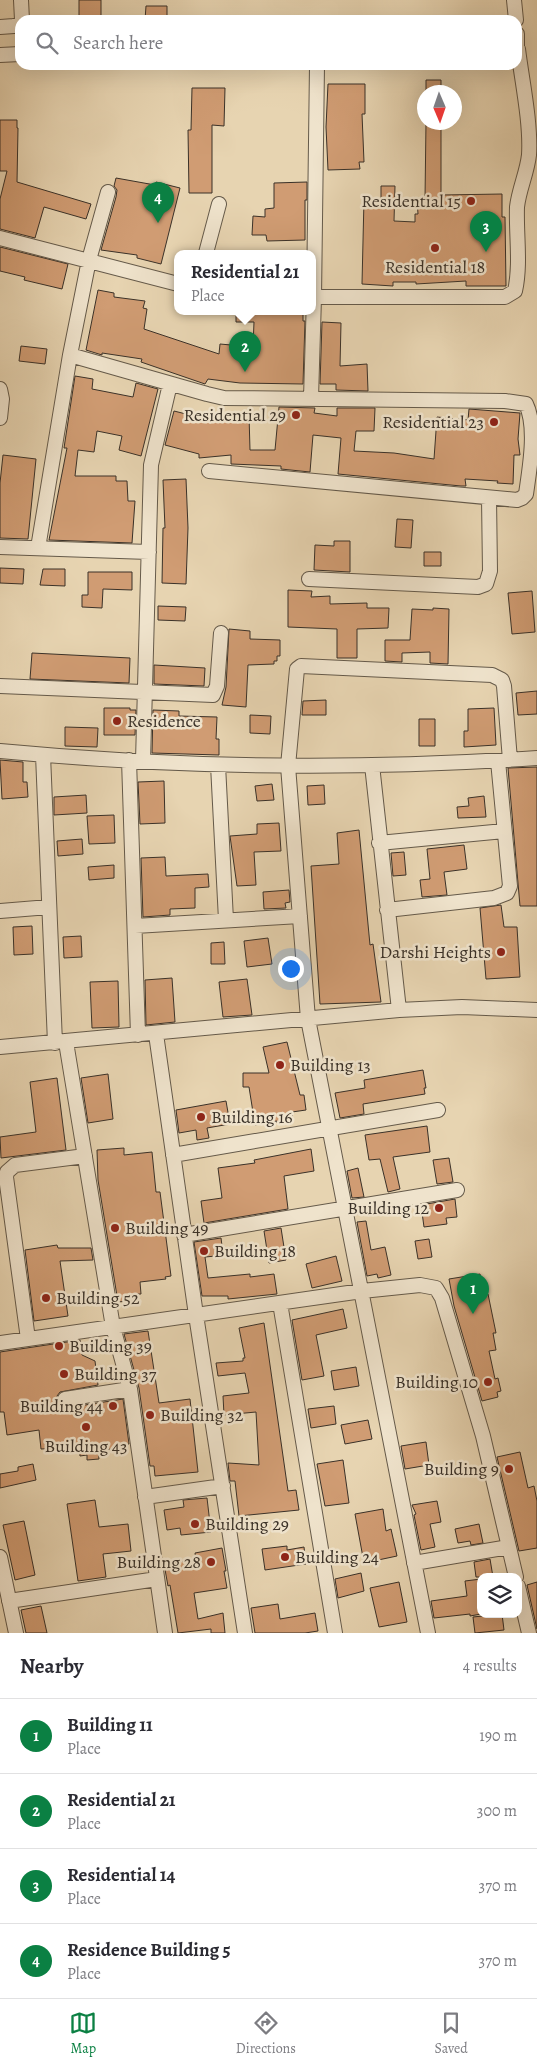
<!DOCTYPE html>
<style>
:root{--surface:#fff;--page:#f7f7f7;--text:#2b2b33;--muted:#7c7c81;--line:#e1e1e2;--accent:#0b8043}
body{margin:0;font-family:Alegreya,serif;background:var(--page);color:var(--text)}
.controls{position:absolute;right:15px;bottom:15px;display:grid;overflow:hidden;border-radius:10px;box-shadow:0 5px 20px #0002}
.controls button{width:45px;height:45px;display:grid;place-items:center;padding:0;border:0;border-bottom:1px solid var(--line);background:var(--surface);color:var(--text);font:25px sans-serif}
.compass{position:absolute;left:417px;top:85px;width:45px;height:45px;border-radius:50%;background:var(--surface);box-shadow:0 5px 20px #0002;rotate:178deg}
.you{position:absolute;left:290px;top:968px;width:18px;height:18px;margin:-12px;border:4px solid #fff;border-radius:50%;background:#1a73e8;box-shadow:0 0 0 8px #1a73e833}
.badge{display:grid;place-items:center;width:32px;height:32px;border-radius:50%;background:var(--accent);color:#fff;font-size:16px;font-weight:700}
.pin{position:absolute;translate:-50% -41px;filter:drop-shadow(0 1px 2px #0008)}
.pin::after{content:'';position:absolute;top:26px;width:18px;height:15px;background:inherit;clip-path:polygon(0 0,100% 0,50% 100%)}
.popup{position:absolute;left:174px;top:250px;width:142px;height:65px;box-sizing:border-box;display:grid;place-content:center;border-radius:10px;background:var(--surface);filter:drop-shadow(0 1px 4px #0005);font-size:16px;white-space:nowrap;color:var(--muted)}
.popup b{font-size:19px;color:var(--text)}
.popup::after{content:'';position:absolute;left:50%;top:100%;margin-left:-10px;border:10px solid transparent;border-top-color:var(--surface)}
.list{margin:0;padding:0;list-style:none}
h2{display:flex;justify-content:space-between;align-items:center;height:65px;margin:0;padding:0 20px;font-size:21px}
h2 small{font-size:16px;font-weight:400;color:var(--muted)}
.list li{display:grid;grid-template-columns:32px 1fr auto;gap:15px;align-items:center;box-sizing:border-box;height:75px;padding:0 20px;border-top:1px solid var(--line)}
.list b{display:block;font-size:19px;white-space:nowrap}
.list p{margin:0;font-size:16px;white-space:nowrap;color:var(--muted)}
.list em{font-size:16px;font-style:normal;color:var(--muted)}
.icon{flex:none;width:28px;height:28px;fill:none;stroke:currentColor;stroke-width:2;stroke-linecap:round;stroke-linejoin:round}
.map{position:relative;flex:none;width:537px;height:1633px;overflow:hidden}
.search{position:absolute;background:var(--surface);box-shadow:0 5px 20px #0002;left:15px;right:15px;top:15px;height:55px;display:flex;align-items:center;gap:12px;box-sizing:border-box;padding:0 18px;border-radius:15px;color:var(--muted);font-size:19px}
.sheet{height:365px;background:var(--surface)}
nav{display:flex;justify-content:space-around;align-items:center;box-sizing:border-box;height:70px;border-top:1px solid var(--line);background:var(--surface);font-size:14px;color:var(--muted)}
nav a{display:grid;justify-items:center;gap:2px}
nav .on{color:var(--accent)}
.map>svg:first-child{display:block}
.building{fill:#d09c73;stroke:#3a3128}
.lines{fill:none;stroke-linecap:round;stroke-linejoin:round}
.minor-casing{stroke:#655a4a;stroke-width:16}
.minor{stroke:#efe3cc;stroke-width:14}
.poi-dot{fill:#8f2418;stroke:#efe3cc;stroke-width:2}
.labels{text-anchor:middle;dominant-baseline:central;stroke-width:5;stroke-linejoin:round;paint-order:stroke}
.poi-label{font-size:18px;fill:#3a3128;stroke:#efe3cc;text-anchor:start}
</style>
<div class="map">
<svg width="537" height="1633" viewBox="0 0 537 1633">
<rect width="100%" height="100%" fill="#e7d4b1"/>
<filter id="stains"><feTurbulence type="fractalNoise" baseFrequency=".004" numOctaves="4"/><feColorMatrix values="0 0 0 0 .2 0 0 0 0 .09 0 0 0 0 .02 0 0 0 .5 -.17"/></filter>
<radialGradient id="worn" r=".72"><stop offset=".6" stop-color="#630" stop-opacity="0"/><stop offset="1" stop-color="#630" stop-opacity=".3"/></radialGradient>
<path class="building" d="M79 0H101V20H79Z
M146 6H167V20H145Z
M426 80H441V92H426Z
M328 84H365V114H362L364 162H359L360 169 328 170 326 127Z
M192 88H225L224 126 212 125V193H189L188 130H191Z
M0 120H17V128H18L17 182 91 204 86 219 44 207 35 238 0 229V199L7 171H0Z
M426 122H441V195L502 194V217H505L506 286H466V281L416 284V282H393V286L362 284 364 199H381V186H395L394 221 415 222V214H418L417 199H425Z
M116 178 155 185 156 182 180 188 161 264 137 258V255L101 250 116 197 117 190 114 186Z
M307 182V200H305V240L267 241 266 235H252L253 216 265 217V209L274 208V183Z
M0 247 68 264 62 289 24 280 25 277 0 271Z
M98 290 114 293V297L145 301 143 308 147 309 144 329 219 354 220 344 253 347 254 322H236V311H265V314H303V321H305L303 384 240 383 208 379 205 384 141 362 142 359 102 353V355L86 350Z
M322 322 341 323 340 366 367 364 368 391 336 390V384H320Z
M21 346 47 349 45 364 19 361Z
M75 376 93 379 92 389 133 397 136 383 158 389 141 456 119 450 122 436 97 431 94 452 78 450 75 476H116V481H127L128 501H135L132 543 49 540 67 448H64Z
M279 407 315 408 314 413 337 416V408H375L374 431H356L354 451 394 453 434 459 437 417 468 420 469 409 520 413 518 439 520 455H514L513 484 497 483 498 481 465 479 466 486H461L338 474 341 438 313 435 310 472 281 469V466L231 464V455L199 458V454L165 445 174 411 210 420V413H223V416L249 415 250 450H275Z
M3 455 36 459 28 539 0 538V483Z
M186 479 188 528 186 584 162 583 163 528H165L163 480Z
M397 519 413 520 411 548 395 547Z
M334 541H350V572L314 570 315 545 334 546Z
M424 552H441V566H424Z
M0 568 24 569 23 584 0 583Z
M43 569H65V586L40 585Z
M88 572H132V590L103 589 102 608 82 607V595H88Z
M288 590 312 591 311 597 330 596V604L367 603V608H389L388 628 357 629V658H337V629L288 627Z
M532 591 535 632 512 634 508 593Z
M158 606 186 607 185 621 158 620Z
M433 608 449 609 448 664 430 663V652L402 653V662L385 661V640H410L412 609 433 610Z
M229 629 250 631V639L280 640V656H277V661H274V664L248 665 246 707 222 705 226 687Z
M32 653 130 658 129 683 30 679Z
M154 665 205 668 204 686 154 684Z
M537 691V714L518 715 516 693Z
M326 700V715H302L303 701Z
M104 708H130V710H136L135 735H104Z
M494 708 496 745 464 747V731H468V709Z
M153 710 179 711V716L217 717 216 739H219V755L152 753Z
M250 715 271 716 270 734 250 733Z
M419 719H435V746H419Z
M65 727 98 728 97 747 65 746Z
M0 760 23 762V782H27L28 797 2 799Z
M537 767V906H520L508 768Z
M164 781 165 823 140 824 138 782Z
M272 784 274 800 257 801 255 786Z
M324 785 325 804 308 805 307 786Z
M86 795 87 813 54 815V797Z
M484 796 486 817 458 818 457 807 469 806 468 798Z
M114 815 115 843 89 844 87 816Z
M279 823 281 851 254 852 256 885 237 886 230 836 257 834V824Z
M359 830 370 945 373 944 381 1002 320 1004 311 866 339 864 337 833Z
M82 839 83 854 58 856 57 841Z
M464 845 467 869 444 872 447 895 422 897 420 880 430 879 427 849Z
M404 852 406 875 393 876 391 853Z
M165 857 166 876 208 874 209 887 195 888V908L170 909V915L143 917 141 858Z
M114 865V878L89 880 88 867Z
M289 890 290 902 285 903 286 908 264 909 263 892Z
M501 905 504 927H517L520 977 486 979 480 908Z
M32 926 33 954 14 955 13 927Z
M81 936 82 957 64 958 63 937Z
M268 938 272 964 247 967 244 941Z
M224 942 225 964H211V943Z
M172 978 175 1022 146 1025 145 980Z
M247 979 252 1015 223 1017 219 982Z
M118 981 119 1027 92 1028 90 982Z
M287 1042 300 1095H304L306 1110 292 1112 293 1121 277 1123V1121L255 1125 249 1087H243V1073H269L263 1047Z
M423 1070 426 1088H424L425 1094 363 1104 364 1114 340 1118 335 1093 365 1088 364 1080Z
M108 1074 113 1119 88 1123 81 1078Z
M57 1078 66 1150 1 1158 0 1137 36 1132 30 1082Z
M226 1101 230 1124 207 1128 209 1138 197 1140 196 1130 179 1133 176 1110Z
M427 1126 430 1152 393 1157 400 1189 388 1192 380 1159 369 1160 365 1135Z
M124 1148V1155L152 1152 156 1192H160L171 1276 165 1277 166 1279 140 1282 141 1294H137L138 1300 118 1302 98 1180 97 1150Z
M311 1149 314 1171 284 1176 288 1209 204 1223 201 1201 222 1198 218 1168 255 1163 254 1160Z
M449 1158 453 1182 437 1184 433 1160Z
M358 1168 364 1197 352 1198 347 1171Z
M455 1199 457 1217 446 1218 447 1224 424 1227 421 1205Z
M366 1221 371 1250 385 1247 391 1275 378 1278 377 1274 367 1276 357 1222Z
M281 1228 286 1260 269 1263 264 1231Z
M221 1238 222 1246H215L216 1256 205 1257 208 1278 250 1274V1277L274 1274 277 1294 228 1299V1296H202L194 1242Z
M429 1239 432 1257 418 1259 415 1241Z
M57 1245 58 1248H91L93 1260 60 1261 68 1316 34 1321 25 1250Z
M336 1256 342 1281 312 1288 306 1264Z
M480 1274 484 1294H488L496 1333H493L496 1350 489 1351 495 1379 498 1378 501 1391 497 1392 498 1397 482 1401 454 1306 449 1279Z
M343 1309 347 1328 316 1335 324 1376 302 1380 292 1320Z
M264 1323 288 1491 296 1490 299 1510 239 1516 235 1481H230L228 1463 259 1465 256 1412 224 1415 223 1396 249 1393 245 1373 218 1376 216 1363 243 1361V1358H245L239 1328Z
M148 1331 159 1403 190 1399 198 1472 155 1476 154 1466H150L139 1388 124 1334Z
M80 1340 82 1355 95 1361 98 1385 60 1392 57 1396 58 1404 66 1408 123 1399 129 1444 125 1445 126 1448 98 1450 99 1459 87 1460V1455L80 1456 79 1447 41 1449 39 1430 7 1435 4 1412H0V1352Z
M356 1367 359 1386 334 1390 331 1371Z
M334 1406 336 1424 311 1428 308 1409Z
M368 1420 372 1439 345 1444 341 1425Z
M426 1442 429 1465 405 1469 401 1446Z
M520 1452 528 1488 534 1486 537 1501V1548L519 1551 497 1457Z
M343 1460 349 1503 325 1506 317 1464Z
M33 1464 36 1480 0 1488V1474L18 1471V1467Z
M207 1498 211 1532 181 1535 180 1528 167 1530 164 1510 184 1507 183 1500Z
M95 1500 99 1527 128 1524 131 1551 103 1554 106 1577 78 1581 67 1504Z
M437 1501 441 1522 430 1524 435 1547 421 1550 414 1515 416 1514 412 1505Z
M383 1509 386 1531 391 1529 397 1556 364 1563 355 1514Z
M24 1521 35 1575 15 1580 3 1525Z
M479 1524 483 1543 471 1545 470 1541 458 1543 455 1529Z
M287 1546V1550L304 1547 306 1564 265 1570 262 1549Z
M222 1548 226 1571H224L227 1588 194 1593 198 1619 223 1613 225 1633H211V1629L178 1633 170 1585 168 1586 164 1564 196 1559 195 1553Z
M490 1559 493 1577H476L474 1562Z
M361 1573 364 1591 338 1598 335 1579Z
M481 1579V1614L470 1616V1614L434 1618 431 1601 467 1596 465 1581Z
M399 1582 407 1622 379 1627 370 1588Z
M537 1582V1629L527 1585Z
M278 1604 280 1619 315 1613 318 1631 305 1633H255L251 1608Z
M41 1606 47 1633H26L21 1610Z
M502 1614 504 1630 475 1633 473 1617Z"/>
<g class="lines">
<defs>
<path id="minor" d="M21 0 22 20
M514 0 516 20
M0 27 14 26 20 24
M517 34V49
M0 55 20 54
M0 238 178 284
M206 253 219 204
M312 297H505L515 291C521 264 516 235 517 207 519 189 527 173 529 155 531 123 522 81 518 49
M70 355 207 394 224 398 505 401 526 404C537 427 530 466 526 494L522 498 517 500 209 471
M0 389 2 399 0 418
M311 398 314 297 317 65
M0 547 149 552
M38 548 70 355 89 260 108 192
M309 579 478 587 486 584 490 571 489 498
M0 686 213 695 217 686 221 633
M0 751C178 768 358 770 537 758
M43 755 55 1043
M129 760 138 1035
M143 761 151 465 170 384
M218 765 226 920
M372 765 399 1010
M379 843 504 831
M387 910 494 898 507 893 510 886 498 761
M0 911 49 907
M135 926 300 916
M156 1034 196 1315 245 1633
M66 1042 113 1327 130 1389 165 1633
M0 1047 399 1010 462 1007 537 1010
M173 1155 438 1110
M184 1235 457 1190
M280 1303 335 1633
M28 1339 6 1177 7 1172 15 1165 85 1156
M0 1343 362 1291 420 1285 436 1288 442 1298 483 1436 516 1577
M65 1399 130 1389
M145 1497 223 1486
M0 1557 16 1633
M414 1563 509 1547
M518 1586 529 1633
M9 1601 157 1579
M428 1633 308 1019 288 766 297 669 301 666 492 675 502 680 504 686 510 760"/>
</defs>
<use href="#minor" class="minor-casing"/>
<use href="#minor" class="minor"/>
</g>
<g class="poi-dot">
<circle cx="471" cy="201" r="5"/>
<circle cx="435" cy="248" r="5"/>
<circle cx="296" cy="415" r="5"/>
<circle cx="494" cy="422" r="5"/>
<circle cx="117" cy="721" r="5"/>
<circle cx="501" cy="952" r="5"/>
<circle cx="280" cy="1065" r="5"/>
<circle cx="201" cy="1117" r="5"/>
<circle cx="439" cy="1208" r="5"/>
<circle cx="115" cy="1228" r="5"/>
<circle cx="204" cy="1251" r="5"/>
<circle cx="46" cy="1298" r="5"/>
<circle cx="59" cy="1346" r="5"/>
<circle cx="64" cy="1374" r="5"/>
<circle cx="488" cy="1382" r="5"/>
<circle cx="113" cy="1406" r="5"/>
<circle cx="150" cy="1415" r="5"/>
<circle cx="86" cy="1427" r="5"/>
<circle cx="509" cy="1469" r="5"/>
<circle cx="195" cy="1524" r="5"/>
<circle cx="285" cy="1557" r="5"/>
<circle cx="211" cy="1562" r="5"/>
</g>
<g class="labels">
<g class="poi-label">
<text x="461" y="201" text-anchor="end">Residential 15</text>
<text x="435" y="267" text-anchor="middle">Residential 18</text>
<text x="286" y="415" text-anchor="end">Residential 29</text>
<text x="484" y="422" text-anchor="end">Residential 23</text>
<text x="127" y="721">Residence</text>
<text x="491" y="952" text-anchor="end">Darshi Heights</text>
<text x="290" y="1065">Building 13</text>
<text x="211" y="1117">Building 16</text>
<text x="429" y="1208" text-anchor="end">Building 12</text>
<text x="125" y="1228">Building 49</text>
<text x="214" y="1251">Building 18</text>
<text x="56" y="1298">Building 52</text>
<text x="69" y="1346">Building 39</text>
<text x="74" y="1374">Building 37</text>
<text x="478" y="1382" text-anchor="end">Building 10</text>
<text x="103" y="1406" text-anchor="end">Building 44</text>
<text x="160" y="1415">Building 32</text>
<text x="86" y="1446" text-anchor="middle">Building 43</text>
<text x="499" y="1469" text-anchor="end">Building 9</text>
<text x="205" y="1524">Building 29</text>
<text x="295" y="1557">Building 24</text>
<text x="201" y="1562" text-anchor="end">Building 28</text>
</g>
</g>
<rect width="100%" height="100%" filter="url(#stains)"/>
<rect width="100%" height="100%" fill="url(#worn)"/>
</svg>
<div class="controls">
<button><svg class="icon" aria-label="layers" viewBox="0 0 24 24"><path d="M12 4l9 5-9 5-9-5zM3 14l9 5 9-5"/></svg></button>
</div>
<svg class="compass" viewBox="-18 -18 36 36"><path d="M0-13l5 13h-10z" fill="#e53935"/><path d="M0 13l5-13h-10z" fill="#7c7c81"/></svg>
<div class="you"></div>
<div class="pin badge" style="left:473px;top:1314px">1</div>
<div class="pin badge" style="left:245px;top:372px">2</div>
<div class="popup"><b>Residential 21</b>Place</div>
<div class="pin badge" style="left:486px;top:252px">3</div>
<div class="pin badge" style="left:158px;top:223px">4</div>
<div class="search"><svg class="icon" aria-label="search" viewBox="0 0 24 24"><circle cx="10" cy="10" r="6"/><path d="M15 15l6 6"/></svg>Search here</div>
</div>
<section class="sheet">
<h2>Nearby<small>4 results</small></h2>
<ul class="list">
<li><span class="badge">1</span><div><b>Building 11</b><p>Place</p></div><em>190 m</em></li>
<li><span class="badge">2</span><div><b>Residential 21</b><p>Place</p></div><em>300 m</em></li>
<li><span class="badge">3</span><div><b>Residential 14</b><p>Place</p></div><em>370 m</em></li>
<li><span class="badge">4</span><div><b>Residence Building 5</b><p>Place</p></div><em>370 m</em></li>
</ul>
</section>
<nav>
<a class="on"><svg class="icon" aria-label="map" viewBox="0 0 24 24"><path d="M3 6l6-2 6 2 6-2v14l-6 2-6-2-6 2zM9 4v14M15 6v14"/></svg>Map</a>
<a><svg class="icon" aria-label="directions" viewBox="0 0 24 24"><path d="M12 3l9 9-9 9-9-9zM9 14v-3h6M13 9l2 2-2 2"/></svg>Directions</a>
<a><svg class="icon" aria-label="saved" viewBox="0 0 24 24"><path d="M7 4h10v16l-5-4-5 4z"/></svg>Saved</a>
</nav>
